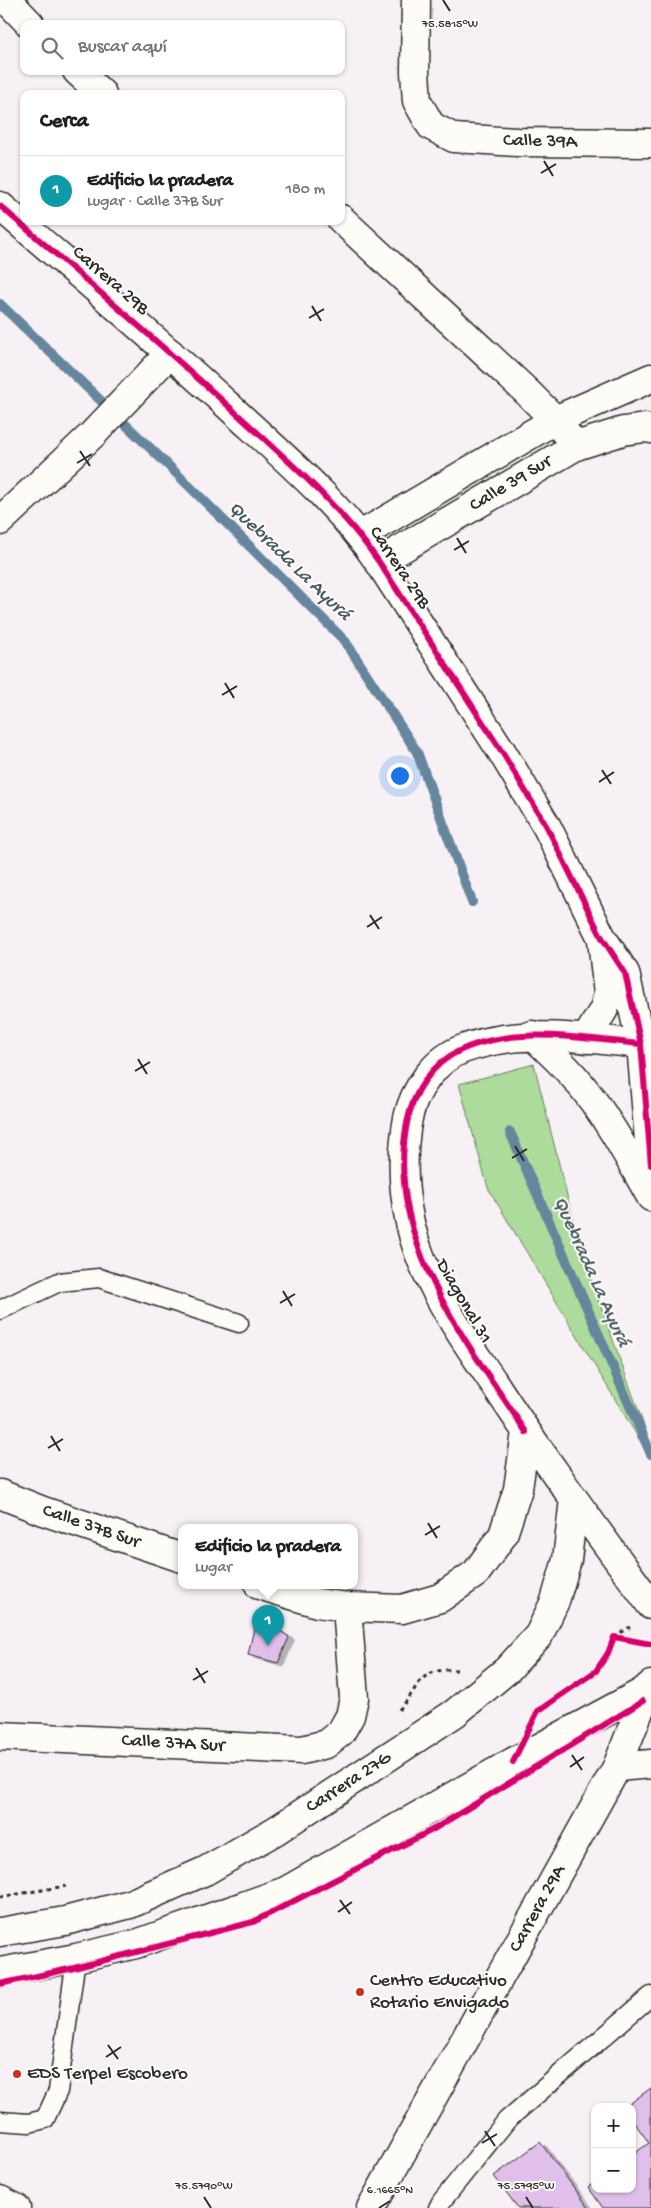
<!DOCTYPE html>
<html lang="es">
<meta charset="utf-8">
<style>
:root{--surface:#fff;--page:#f6f6f6;--text:#202124;--muted:#757577;--line:#e0e0e0;--accent:#db2777}
body{margin:0;font-family:"Gochi Hand",sans-serif;background:var(--page);color:var(--text)}
.controls{position:absolute;right:15px;bottom:15px;display:grid;overflow:hidden;border-radius:10px;box-shadow:0 1px 4px #0004}
.controls button{width:45px;height:45px;display:grid;place-items:center;padding:0;border:0;border-bottom:1px solid var(--line);background:var(--surface);color:var(--text);font:25px sans-serif}
.you{position:absolute;left:399px;top:775px;width:18px;height:18px;margin:-12px;border:4px solid #fff;border-radius:50%;background:#1a73e8;box-shadow:0 0 0 8px #1a73e833}
.badge{display:grid;place-items:center;width:32px;height:32px;border-radius:50%;background:var(--accent);color:#fff;font-size:16px;font-weight:700}
.pin{position:absolute;translate:-50% -41px;filter:drop-shadow(0 1px 2px #0008)}
.pin::after{content:'';position:absolute;top:26px;width:18px;height:15px;background:inherit;clip-path:polygon(0 0,100% 0,50% 100%)}
.popup{position:absolute;left:178px;top:1524px;width:180px;height:65px;box-sizing:border-box;display:grid;place-content:center;border-radius:10px;background:var(--surface);filter:drop-shadow(0 1px 4px #0005);font-size:16px;white-space:nowrap;color:var(--muted)}
.popup b{font-size:19px;color:var(--text)}
.popup::after{content:'';position:absolute;left:50%;top:100%;margin-left:-10px;border:10px solid transparent;border-top-color:var(--surface)}
.list{margin:0;padding:0;list-style:none}
h2{display:flex;justify-content:space-between;align-items:center;height:65px;margin:0;padding:0 20px;font-size:21px}
h2 small{font-size:16px;font-weight:400;color:var(--muted)}
.list li{display:grid;grid-template-columns:32px 1fr auto;gap:15px;align-items:center;box-sizing:border-box;height:70px;padding:0 20px;border-top:1px solid var(--line)}
.list b{display:block;font-size:19px;white-space:nowrap}
.list p{margin:0;font-size:16px;white-space:nowrap;color:var(--muted)}
.list em{font-size:16px;font-style:normal;color:var(--muted)}
.icon{flex:none;width:28px;height:28px;fill:none;stroke:currentColor;stroke-width:2;stroke-linecap:round;stroke-linejoin:round}
.map{position:relative;flex:none;width:651px;height:2208px;overflow:hidden}
.search{position:absolute;background:var(--surface);box-shadow:0 1px 4px #0004;left:20px;top:20px;width:325px;height:55px;display:flex;align-items:center;gap:12px;box-sizing:border-box;padding:0 18px;border-radius:10px;color:var(--muted);font-size:19px}
.panel{position:absolute;background:var(--surface);box-shadow:0 1px 4px #0004;left:20px;top:90px;width:325px;height:135px;border-radius:10px}
.map>svg:first-child{display:block}
.green{fill:#addb9b;stroke:#6c8363}
.lines{fill:none;stroke-linecap:round;stroke-linejoin:round}
.stream{stroke:#66869e;stroke-width:10}
.building{fill:#e0bfeb;stroke:#2b2b2b;filter:url(#shadow)}
.lane-casing{stroke:#2b2b2b;stroke-width:21}
.street-casing{stroke:#2b2b2b;stroke-width:31}
.secondary-casing{stroke:#2b2b2b;stroke-width:31}
.path{stroke:#2b2b2b;stroke-width:3;stroke-dasharray:4 4;stroke-linecap:butt}
.lane{stroke:#fdfcf7;stroke-width:18}
.street{stroke:#fdfcf7;stroke-width:28}
.secondary{stroke:#fdfcf7;stroke-width:28}
.cycleway-casing{stroke:#fdfcf7;stroke-width:9}
.cycleway{stroke:#d6006c;stroke-width:6}
.ticks{fill:none;stroke:#2b2b2b;stroke-width:2}
.poi-dot{fill:#c8321e;stroke:#fdfcf7;stroke-width:2}
.labels{text-anchor:middle;dominant-baseline:central;stroke-width:4;stroke-linejoin:round;paint-order:stroke}
.street-label{font-size:19px;fill:#2b2b2b;stroke:#fdfcf7}
.poi-label{font-size:19px;fill:#2b2b2b;stroke:#fdfcf7;text-anchor:start}
.water-label{font-size:20px;font-style:italic;fill:#485865;stroke:#fdfcf7}
.ticks-label{font-size:12px;text-anchor:middle;fill:#2b2b2b;stroke:#fdfcf7;stroke-width:4;stroke-linejoin:round;paint-order:stroke}
</style>
<div class="map">
<svg width="651" height="2208" viewBox="0 0 651 2208">
<defs>
<filter id="shadow"><feDropShadow dx="5.5" dy="3" stdDeviation="0" flood-color="#0004"/></filter>
</defs>
<rect width="100%" height="100%" fill="#f7f0f5"/>
<filter id="ink" filterUnits="userSpaceOnUse"><feTurbulence type="fractalNoise" baseFrequency=".02" numOctaves="2"/><feDisplacementMap in="SourceGraphic" scale="10" xChannelSelector="R" yChannelSelector="G"/><feConvolveMatrix kernelMatrix="1 2 1 2 8 2 1 2 1" color-interpolation-filters="sRGB"/></filter>
<g filter="url(#ink)">
<path class="green" d="M534 1064 581 1252 651 1445V1459L488 1188 459 1084Z"/>
<g class="lines">
<path class="stream" d="M0 304 171 468 345 641 417 752 472 902
M510 1132 651 1454"/>
</g>
<path class="building" d="M257 1615 289 1637 278 1663 248 1655Z
M651 2088V2208H603L588 2187 595 2182V2189H632V2155L649 2143 632 2119V2107H625Z
M540 2142 589 2208H518L494 2176Z"/>
<g class="lines">
<defs>
<path id="lane" d="M0 1310 59 1282 99 1278 239 1323
M0 2121 29 2123 45 2119 58 2091 76 1958
M438 2208 441 2202 507 2120 651 1996"/>
<path id="street" d="M7 0 30 24
M416 0 415 72 417 101 431 126 454 138 517 142 651 143
M77 71 102 94
M341 219 526 391 555 420 576 446
M0 521 92 435 170 353
M0 1494 43 1511 182 1558
M259 1585 317 1603 347 1607 402 1609 440 1598 476 1573 503 1535 518 1489 526 1432
M0 1736 302 1750 326 1744 341 1732 350 1716 354 1698 347 1607
M617 1767 651 1764
M0 2200 16 2208
M371 2208 617 1767 643 1701V1692"/>
<path id="secondary" d="M0 206C79 274 159 342 236 413 287 460 340 505 379 562L502 752 547 827 601 936 625 973 641 1044 651 1165
M361 535 555 420 651 378
M379 562 576 446 623 431 645 428 651 429
M532 1035C547 1049 562 1063 576 1079 606 1114 628 1156 651 1197
M586 1039 604 1009 608 994 602 940
M651 1048 641 1044C581 1038 521 1028 463 1049 435 1059 414 1090 408 1118 399 1165 404 1217 422 1261 440 1304 466 1342 492 1380 542 1457 597 1531 651 1605
M0 1932 65 1921 130 1904 205 1871 275 1831 455 1713 508 1669 539 1635 555 1601 567 1560 574 1499
M0 1972 76 1958 136 1944 286 1891 513 1762 643 1692 651 1685"/>
</defs>
<use href="#lane" class="lane-casing"/>
<use href="#street" class="street-casing"/>
<use href="#secondary" class="secondary-casing"/>
<path class="path" d="M614 1637 630 1627
M578 1684 582 1691
M399 1710C421 1686 417 1668 457 1670
M0 1897 66 1886"/>
<use href="#lane" class="lane"/>
<use href="#street" class="street"/>
<use href="#secondary" class="secondary"/>
<defs>
<path id="cycleway" d="M0 206C79 274 159 342 236 413 287 460 340 505 379 562L502 752 547 827 601 936 625 973 641 1044 651 1165
M526 1432C466 1340 384 1240 407 1123 413 1092 432 1063 461 1050 517 1025 583 1039 641 1044
M513 1762 538 1711 596 1671 608 1653 614 1637 651 1644
M0 1984 74 1968 253 1922 434 1829 643 1701"/>
</defs>
<use href="#cycleway" class="cycleway-casing"/>
<use href="#cycleway" class="cycleway"/>
</g>
</g>
<path class="ticks" d="M443 0 450 11M544 161 553 176M541 173 556 164M312 306 321 321M309 318 324 309M80 451 90 466M77 463 92 454M457 538 466 553M454 550 469 541M225 683 234 698M222 695 237 686M602 770 611 784M599 782 614 772M370 915 379 929M367 927 382 917M138 1059 147 1074M135 1071 150 1062M515 1146 524 1161M512 1158 527 1149M283 1291 292 1306M280 1303 295 1294M51 1436 60 1451M48 1448 63 1439M428 1523 437 1538M425 1535 440 1526M196 1668 205 1683M193 1680 208 1671M572 1755 582 1770M570 1767 584 1757M340 1900 350 1914M338 1912 352 1902M108 2045 118 2059M106 2057 121 2047M485 2131 495 2146M482 2143 497 2134M204 2197 211 2208M526 2197 533 2208M379 2208 390 2201"/>
<g class="poi-dot">
<circle cx="360" cy="1992" r="5"/>
<circle cx="17" cy="2074" r="5"/>
</g>
<g class="labels">
<g class="street-label">
<text transform="translate(540 142) rotate(1)">Calle 39A</text>
<text transform="translate(110 281) rotate(41)">Carrera 29B</text>
<text transform="translate(511 484) rotate(-31)">Calle 39 Sur</text>
<text transform="translate(399 568) rotate(56)">Carrera 29B</text>
<text transform="translate(463 1302) rotate(60)">Diagonal 31</text>
<text transform="translate(91 1527) rotate(19)">Calle 37B Sur</text>
<text transform="translate(173 1744) rotate(3)">Calle 37A Sur</text>
<text transform="translate(349 1783) rotate(-33)">Carrera 27G</text>
<text transform="translate(538 1909) rotate(-61)">Carrera 29A</text>
</g>
<g class="poi-label">
<text x="370" y="1981">Centro Educativo<tspan x="370" dy="22">Rotario Envigado</tspan></text>
<text x="27" y="2074">EDS Terpel Escobero</text>
</g>
<g class="water-label">
<text transform="translate(289 562) rotate(44)">Quebrada La Ayurá</text>
<text transform="translate(591 1272) rotate(66)">Quebrada La Ayurá</text>
</g>
</g>
<g class="ticks-label">
<text x="450" y="27">75.5815°W</text>
<text x="204" y="2189">75.5790°W</text>
<text x="526" y="2189">75.5795°W</text>
<text x="390" y="2193">6.1665°N</text>
</g>
</svg>
<div class="controls">
<button>+</button>
<button>−</button>
</div>
<div class="you"></div>
<div class="pin badge" style="left:268px;top:1646px;background:#0f9aa8">1</div>
<div class="popup"><b>Edificio la pradera</b>Lugar</div>
<div class="search"><svg class="icon" aria-label="search" viewBox="0 0 24 24"><circle cx="10" cy="10" r="6"/><path d="M15 15l6 6"/></svg>Buscar aquí</div>
<section class="panel">
<h2>Cerca<small></small></h2>
<ul class="list">
<li><span class="badge" style="background:#0f9aa8">1</span><div><b>Edificio la pradera</b><p>Lugar · Calle 37B Sur</p></div><em>180 m</em></li>
</ul>
</section>
</div>
